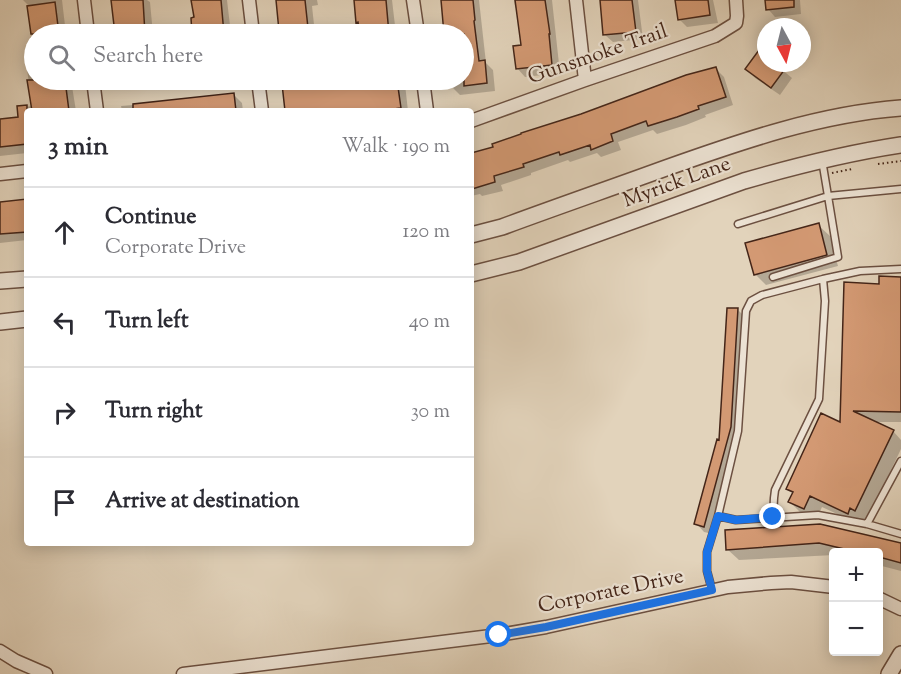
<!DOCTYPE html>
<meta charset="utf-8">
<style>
:root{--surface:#fff;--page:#f7f7f7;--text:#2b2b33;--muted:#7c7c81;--line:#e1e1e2}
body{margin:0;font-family:"Sorts Mill Goudy",serif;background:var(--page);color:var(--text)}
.controls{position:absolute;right:18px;bottom:18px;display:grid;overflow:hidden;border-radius:6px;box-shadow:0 3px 15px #0003}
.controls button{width:54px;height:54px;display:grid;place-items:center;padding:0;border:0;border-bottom:2px solid var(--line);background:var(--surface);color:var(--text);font:30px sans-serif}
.compass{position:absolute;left:757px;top:18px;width:54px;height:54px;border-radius:50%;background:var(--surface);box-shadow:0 3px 15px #0003;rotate:173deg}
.stop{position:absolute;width:18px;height:18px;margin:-14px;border:4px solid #1a73e8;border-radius:50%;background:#fff}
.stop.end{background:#1a73e8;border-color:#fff;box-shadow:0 2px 6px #0008}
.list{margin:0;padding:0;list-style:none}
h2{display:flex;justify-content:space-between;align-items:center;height:78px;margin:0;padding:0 24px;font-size:26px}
h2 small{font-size:20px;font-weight:400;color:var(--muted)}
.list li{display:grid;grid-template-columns:39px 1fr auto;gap:18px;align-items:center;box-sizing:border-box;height:90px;padding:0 24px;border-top:2px solid var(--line)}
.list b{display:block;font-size:22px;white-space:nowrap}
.list p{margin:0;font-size:20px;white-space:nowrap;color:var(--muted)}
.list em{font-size:20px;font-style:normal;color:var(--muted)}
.icon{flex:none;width:33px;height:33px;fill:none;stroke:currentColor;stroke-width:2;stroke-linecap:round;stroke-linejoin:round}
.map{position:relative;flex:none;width:901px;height:674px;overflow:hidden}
.search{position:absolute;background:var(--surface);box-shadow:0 3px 15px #0003;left:24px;top:24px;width:450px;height:66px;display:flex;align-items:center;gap:15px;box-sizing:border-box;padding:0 21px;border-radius:33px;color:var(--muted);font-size:22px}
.panel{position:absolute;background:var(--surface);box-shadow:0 3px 15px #0003;left:24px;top:108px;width:450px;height:438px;border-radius:6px}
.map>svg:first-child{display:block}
.shadow{fill:#0003}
.building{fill:#d39973;stroke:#442518;stroke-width:1.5}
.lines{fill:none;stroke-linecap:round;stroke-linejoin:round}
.service-casing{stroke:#6c5041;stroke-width:9}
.minor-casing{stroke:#6c5041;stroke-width:15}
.tertiary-casing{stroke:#6c5041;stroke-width:18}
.path{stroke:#442518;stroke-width:2;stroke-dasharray:1.5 3;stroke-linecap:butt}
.service{stroke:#ece2d3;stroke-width:6}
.minor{stroke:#ece2d3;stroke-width:12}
.tertiary{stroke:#ece2d3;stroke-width:15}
.route{stroke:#1a73e8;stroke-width:8}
.labels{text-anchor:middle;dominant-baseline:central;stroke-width:4.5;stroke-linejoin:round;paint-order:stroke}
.street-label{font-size:21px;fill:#442518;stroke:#ece2d3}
</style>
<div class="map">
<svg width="901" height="674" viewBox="0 0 901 674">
<rect width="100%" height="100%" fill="#e2d3bb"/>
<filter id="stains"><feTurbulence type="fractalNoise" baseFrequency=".00333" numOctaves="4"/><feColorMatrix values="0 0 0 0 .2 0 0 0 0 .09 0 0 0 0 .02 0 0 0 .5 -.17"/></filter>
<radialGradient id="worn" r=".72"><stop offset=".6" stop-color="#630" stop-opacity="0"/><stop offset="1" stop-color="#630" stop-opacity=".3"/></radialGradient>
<path class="shadow" d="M23 0H62L66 34H34V80H71L76 111H27V153L0 156V120L19 118 18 108 32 106 27 69 33 68 30 37H33L28 5Z
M112 0H147L150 2 153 34H116Z
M193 0H227L231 34H194L192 19H195Z
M277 0H317L318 5 312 6 315 34H281Z
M355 0H392L396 34H362L360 24 358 22Z
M443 0H479L486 63 493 70 495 91 460 95 452 87 451 80H464V34H446Z
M514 0H552L560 73 525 77 517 68 523 46 518 10 515 7Z
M601 0H638L643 39 613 42 605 35Z
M677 0H713L718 23 687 27 679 19Z
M767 0H800L801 14 775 17 768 9Z
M771 22 801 25 809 34 807 55 802 54V27H770Z
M766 63H774L792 78 780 95 755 78 747 69Z
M716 69 724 77 733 105 705 115 706 117 686 125 657 134 653 130 618 142 621 150 601 157 597 153 570 162 568 160 531 173V175L501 185 503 191 482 196 480 194 471 196V154L495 148Z
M121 80H161L162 84 130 88Z
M371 80H400L405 84 408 111H287L305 83 312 90 345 86V84Z
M233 94 242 103 243 111H122L121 106 182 101Z
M27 201V240L0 243V204Z
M818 225 830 236 838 266 766 285 755 274Z
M901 278V422H872L893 431 901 440V449L867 521 862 519 859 524 822 507 816 520 801 513 790 502 793 494 788 488 841 424 880 285Z
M738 310 746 318 739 436 713 534 704 532 696 523 720 442Z
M820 526 901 545V571L878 565V552H834V555L739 560 727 549Z"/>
<path class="building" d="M111 0H143L145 34H115Z
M191 0H221L224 34H192L191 18 194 17Z
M276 0H305L308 28 279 31Z
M354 0H386L389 34H360L358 22 356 23Z
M441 0H473L475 20 474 21 479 61 485 60 487 83 464 86V34H444Z
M515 0H545L550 34H549L552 65 516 69 513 46 521 45Z
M600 0H632L636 32 603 35Z
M675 0H708L710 15 678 20Z
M765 0H794V7L766 10Z
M55 2 59 34H31L27 6Z
M759 50 766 55V63H777L785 69 771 88 745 69Z
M716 67 726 97 698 106 699 109 677 117 648 126 646 121 611 134 613 141 591 150 590 145 560 155 559 152 523 164 524 167 494 176 495 182 472 189 471 183V153L493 147 492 144 521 134V133L581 114 686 75Z
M27 80H65L69 111H32Z
M365 80H397L401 108 379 111H285L282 84 306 81 307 89 344 85 343 82Z
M234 93 236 111H133V104Z
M27 105V144L0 147V119L18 117 17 106Z
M27 199V232L0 234V202Z
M819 223 827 255 754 275 745 243Z
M879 276 901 277V412L853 411 894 430 855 511 850 508 848 514 810 496 804 509 788 502 793 492 786 489 821 413 840 422 844 282 879 284Z
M727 308H738L731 427 704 527 694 524 717 439 719 440Z
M820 524 901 543V563L879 557V552H857L819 543 726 550 725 530Z"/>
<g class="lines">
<defs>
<path id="service" d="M822 160 828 196 901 189
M738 224 828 196 838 257 773 277
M718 516 736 520 818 515 867 524 901 534
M773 517 774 498 775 490 819 399 825 301 823 279
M867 524 901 461
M712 590 707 571V552L718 516 738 431 746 311 751 301 762 295 823 279 860 271 901 269"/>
<path id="minor" d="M84 0 88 34
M249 0 253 34
M413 0 418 34
M576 0 585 80
M93 80 97 111
M258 80 262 111
M423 80 427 111
M471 121 585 80 715 36 736 23 737 16 736 0
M0 174 27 171
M878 598 901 609
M0 651 16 661 46 674
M183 674 499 635 546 627 728 587 771 583 791 582 834 587"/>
<path id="tertiary" d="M471 235 502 227C556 207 611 188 666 168 742 141 820 114 901 108
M471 274 519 262 744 181C796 166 848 153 901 145
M0 281 27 279
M0 322 27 319
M889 674 901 654"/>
</defs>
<use href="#service" class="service-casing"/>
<use href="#minor" class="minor-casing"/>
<use href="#tertiary" class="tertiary-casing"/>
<path class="path" d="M878 164 901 161
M832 173 852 169"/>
<use href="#service" class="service"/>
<use href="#minor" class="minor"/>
<use href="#tertiary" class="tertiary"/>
</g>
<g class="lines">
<path class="route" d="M499 635 546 627 712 590 707 571V552L718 516 736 520 773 517"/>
</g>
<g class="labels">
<g class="street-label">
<text transform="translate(598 55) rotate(-19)">Gunsmoke Trail</text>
<text transform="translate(677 183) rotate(-20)">Myrick Lane</text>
<text transform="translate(611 592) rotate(-12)">Corporate Drive</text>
</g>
</g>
<rect width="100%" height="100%" filter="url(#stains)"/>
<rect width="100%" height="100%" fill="url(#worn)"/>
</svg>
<div class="controls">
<button>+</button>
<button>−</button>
</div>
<svg class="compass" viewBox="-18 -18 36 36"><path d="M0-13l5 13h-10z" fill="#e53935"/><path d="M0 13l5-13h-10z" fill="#7c7c81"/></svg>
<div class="stop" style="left:499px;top:635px"></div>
<div class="stop end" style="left:773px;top:517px"></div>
<div class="search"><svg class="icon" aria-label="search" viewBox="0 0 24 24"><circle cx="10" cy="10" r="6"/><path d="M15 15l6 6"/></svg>Search here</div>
<section class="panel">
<h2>3 min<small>Walk · 190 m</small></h2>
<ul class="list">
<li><svg class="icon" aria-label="ahead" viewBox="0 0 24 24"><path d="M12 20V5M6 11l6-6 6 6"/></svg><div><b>Continue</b><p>Corporate Drive</p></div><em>120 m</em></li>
<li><svg class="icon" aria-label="left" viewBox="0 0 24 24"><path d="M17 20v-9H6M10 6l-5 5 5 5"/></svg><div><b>Turn left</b></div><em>40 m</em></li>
<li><svg class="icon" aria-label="right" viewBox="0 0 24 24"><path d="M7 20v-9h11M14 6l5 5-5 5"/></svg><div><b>Turn right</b></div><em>30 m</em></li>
<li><svg class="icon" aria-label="arrive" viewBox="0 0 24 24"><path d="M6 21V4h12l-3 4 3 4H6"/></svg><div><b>Arrive at destination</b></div></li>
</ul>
</section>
</div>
